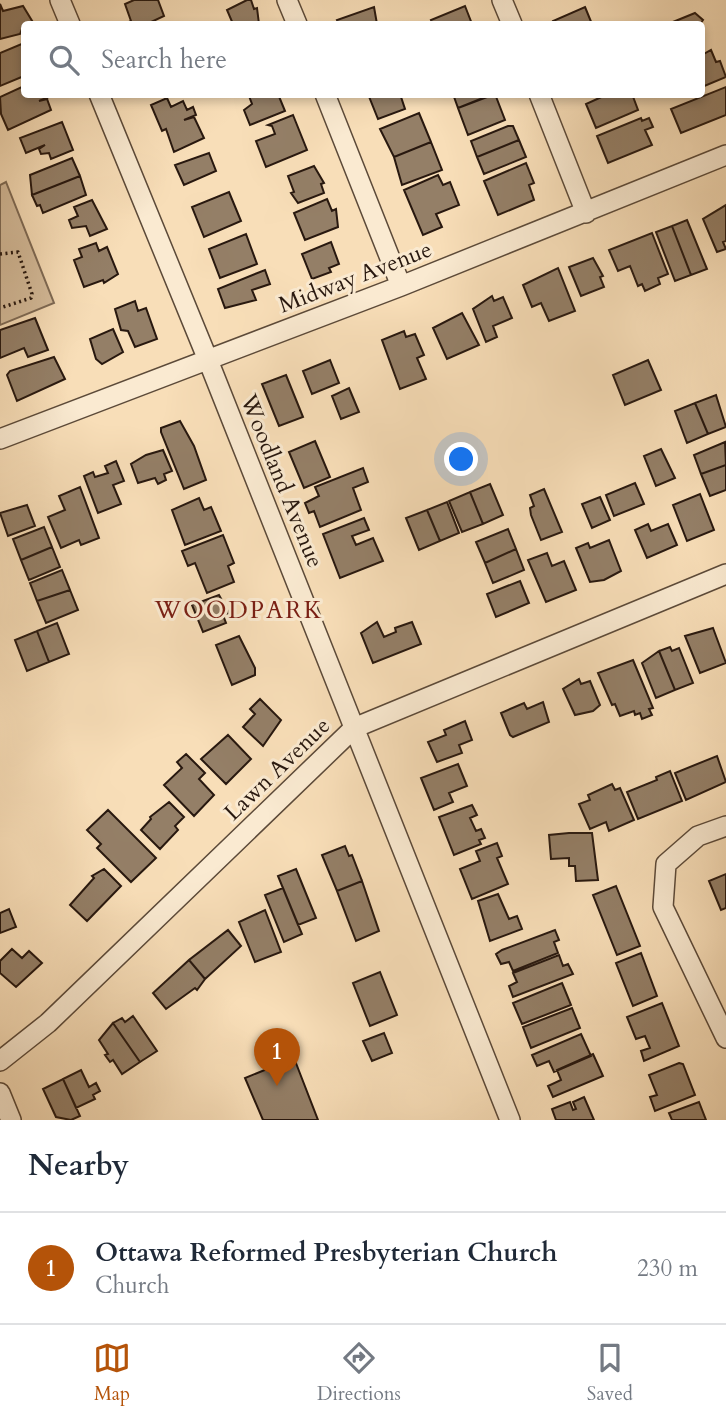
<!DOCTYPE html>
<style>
:root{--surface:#fff;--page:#f6f6f7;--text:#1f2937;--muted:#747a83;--line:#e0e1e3;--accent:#b45309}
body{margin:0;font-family:Cardo,serif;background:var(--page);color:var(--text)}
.you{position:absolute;left:462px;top:460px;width:24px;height:24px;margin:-18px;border:5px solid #fff;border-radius:50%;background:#1a73e8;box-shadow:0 0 0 10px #1a73e833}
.badge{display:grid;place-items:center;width:46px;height:46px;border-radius:50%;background:var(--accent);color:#fff;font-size:23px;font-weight:700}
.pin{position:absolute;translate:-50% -58px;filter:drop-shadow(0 2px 4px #0008)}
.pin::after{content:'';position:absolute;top:37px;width:24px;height:21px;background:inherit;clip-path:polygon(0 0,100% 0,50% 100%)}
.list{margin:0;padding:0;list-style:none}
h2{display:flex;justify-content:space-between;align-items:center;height:91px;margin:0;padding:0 28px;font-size:30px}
h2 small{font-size:23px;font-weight:400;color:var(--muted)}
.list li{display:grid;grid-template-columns:46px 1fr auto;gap:21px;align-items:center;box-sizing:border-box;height:112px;padding:0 28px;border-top:2px solid var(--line)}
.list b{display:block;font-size:26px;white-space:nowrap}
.list p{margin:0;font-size:23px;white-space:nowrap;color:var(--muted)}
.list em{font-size:23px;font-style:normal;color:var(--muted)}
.icon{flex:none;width:38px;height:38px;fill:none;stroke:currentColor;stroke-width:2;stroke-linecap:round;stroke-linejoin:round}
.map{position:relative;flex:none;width:726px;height:1120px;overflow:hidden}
.search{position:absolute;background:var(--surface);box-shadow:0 4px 10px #0003;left:21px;right:21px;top:21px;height:77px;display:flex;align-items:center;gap:18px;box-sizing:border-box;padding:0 24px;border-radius:7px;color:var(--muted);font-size:26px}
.sheet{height:203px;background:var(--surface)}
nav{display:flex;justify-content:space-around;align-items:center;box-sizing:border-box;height:98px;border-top:2px solid var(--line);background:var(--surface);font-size:19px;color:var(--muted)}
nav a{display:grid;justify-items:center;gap:4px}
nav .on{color:var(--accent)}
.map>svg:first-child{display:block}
.green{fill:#d5bc9b;stroke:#7e6a55;stroke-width:2}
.building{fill:#947f67;stroke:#28180f;stroke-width:2}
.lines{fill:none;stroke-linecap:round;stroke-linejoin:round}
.street-casing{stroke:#5c4a39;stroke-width:22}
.path{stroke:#28180f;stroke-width:3.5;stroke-dasharray:2 3.5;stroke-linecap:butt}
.street{stroke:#faead1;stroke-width:19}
.labels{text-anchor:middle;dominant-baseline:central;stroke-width:6;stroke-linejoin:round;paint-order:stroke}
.street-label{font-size:23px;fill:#28180f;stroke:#faead1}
.neighbourhood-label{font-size:24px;letter-spacing:2px;fill:#7a1f14;stroke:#faead1}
</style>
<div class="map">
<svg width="726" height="1120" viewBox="0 0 726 1120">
<rect width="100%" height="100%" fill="#f8deb8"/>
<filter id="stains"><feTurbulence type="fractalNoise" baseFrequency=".00286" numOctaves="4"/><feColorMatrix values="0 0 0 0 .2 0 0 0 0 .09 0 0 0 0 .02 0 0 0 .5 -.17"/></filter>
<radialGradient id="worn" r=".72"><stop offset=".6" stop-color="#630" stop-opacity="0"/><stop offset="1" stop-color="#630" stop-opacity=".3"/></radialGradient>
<path class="green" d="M6 182 54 303 0 325V185Z"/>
<path class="building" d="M134 0H158L164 16 147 24H125L131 21 125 4Z
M247 0H251L254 9 257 8 259 24H233L227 10Z
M0 4 3 11 23 6 34 24H24L20 34 0 39Z
M465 6 472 24H433L431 20Z
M374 7 377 24H339L337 20Z
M585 7 592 24H554L553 21Z
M695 13 703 20 700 24H668Z
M24 43V76L0 86V53Z
M711 50 716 62 720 61 726 77 702 87V55Z
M24 86V94H56L39 101 47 99 51 110 8 130 1 114 0 97Z
M726 87V115L681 133 671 109Z
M253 94H278L285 111 250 125 244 110 252 104 249 96Z
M368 94H400L405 109 378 119Z
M453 94H493L458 108Z
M495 94 505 120 468 135 458 108Z
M608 94H632L638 110 596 128 586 104Z
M167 98 171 107 183 101 187 110 193 107 196 115 184 120 194 117 204 138 174 152 166 129 162 131 151 105Z
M419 113 431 142 394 157 380 129Z
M293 115 307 150 266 167 256 141 275 134 272 126 268 125Z
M641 118 642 121 649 118 653 127 645 130 652 145 608 163 597 136Z
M62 122 73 150 51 159 49 153 41 154 39 149 45 145 26 153 20 138Z
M508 126H513L519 140 477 157 471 141Z
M519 140 526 157 484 174 477 157Z
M431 142 442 170 402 185 394 157Z
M209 153 216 171 184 185 175 165Z
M72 158 80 176 32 195 30 175Z
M526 163 534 183 529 185 534 200 498 215 484 181Z
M314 166 324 183 321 184 324 193 298 203 291 193 294 192 288 176Z
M438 175 443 185 450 182 459 205 436 214 442 227 423 235 404 190Z
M80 176 86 195 43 213 40 205 37 206 32 195Z
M229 192 241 221 204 237 192 207Z
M327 199 332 211 336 209 338 227 305 240 294 213Z
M92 200 107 229 90 236 86 226 72 228 69 220 78 216 74 207Z
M726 205V241L723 242 726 249 717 252 703 219Z
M687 220 707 269 691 275 672 226Z
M672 226 691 275 675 281 656 232Z
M652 233 668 274 658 278 660 284 645 291 642 284 638 286 630 266 618 271 609 250Z
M246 234 257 264 220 278 209 249Z
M331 242 339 264 329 268 331 272 312 279 302 254Z
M96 243 99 251 107 247 118 274 104 283 103 280 84 287 74 260 82 257 79 249Z
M593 258 603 276 600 277 604 287 581 296 569 267Z
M558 268 575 311 549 321 541 303 532 307 523 285Z
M265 270 270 284 252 290 256 300 225 308 218 289Z
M492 296 494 301 503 297 512 318 493 326 497 337 486 342 473 309Z
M135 301 138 311 146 308 157 339 135 347 128 331 121 330 115 309Z
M462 313 479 345 447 359 433 328Z
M35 318 48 350 28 357 24 348 0 358V330Z
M113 329 123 352 102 364 96 359 90 339Z
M404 331 406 337 415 334 424 355 417 358 426 379 400 389 382 340Z
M54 357 65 379 17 401 7 375 10 371Z
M330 360 339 383 312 394 303 371Z
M648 360 661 390 625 405 613 375Z
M286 375 303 417 279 426 262 384Z
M349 388 359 412 341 419 332 396Z
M716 395 726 427 708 434 695 403Z
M695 403 708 434 687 443 675 411Z
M180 421 194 446 206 480 184 489 161 432V428Z
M315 441 330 477 304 488 289 452Z
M725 442 726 465 701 474 694 455Z
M661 449 675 478 656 486 644 456Z
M163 450 172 471 164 474 166 480 158 484 155 478 138 483 131 464 146 455Z
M116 461 124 481 113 485 121 504 98 513 84 476 93 472 95 477 108 473 105 466Z
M726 465V490L710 496 701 474Z
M363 468 368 482 353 488 361 510 320 527 314 511 309 513 305 503 319 496 315 487Z
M635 483 644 504 614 516 606 495Z
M490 484 503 515 483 524 470 492Z
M80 487 99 538 81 545 79 540 61 548 48 517 65 510 59 496Z
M544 489 562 532 541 540 531 515 530 508 534 506 530 495Z
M470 492 483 524 462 532 449 501Z
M700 494 714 530 687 541 673 505Z
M600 497 610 520 592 528 582 504Z
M199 498 204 510 211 507 221 531 185 545 172 510Z
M447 502 459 533 440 541 427 510Z
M27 505 35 526 8 536 0 513Z
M427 510 440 541 419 550 406 518Z
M364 518 369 530 352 536 356 545 373 538 383 561 340 578 323 534Z
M648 524 651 531 668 524 677 545 647 558 635 530Z
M44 527 52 547 21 560 13 539Z
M508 529 516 549 485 563 476 542Z
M223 535 234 563 228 566 234 582 207 593 195 563 188 566 182 551Z
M609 540 621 571 604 580 590 582 576 548 588 543 590 548Z
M52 547 60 567 29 580 21 560Z
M516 549 524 570 493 583 485 563Z
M547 553 552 566 564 561 576 590 546 602 528 560Z
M62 570 70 590 37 601 30 583Z
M520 581 529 603 496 617 487 594Z
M70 590 78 610 46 623 37 601Z
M219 595 229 613 223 615 226 623 203 632 192 605Z
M377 622 384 637 396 632 395 628 412 622 421 644 373 663 361 633Z
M57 623 69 654 49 662 37 631Z
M713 628 726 663 700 673 685 636Z
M37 631 49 662 27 671 15 640Z
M239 636 255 668V675L232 685 216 645Z
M670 647 672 651 679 648 693 683 675 690 659 651Z
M659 651 675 690 656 698 642 663Z
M633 660 653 708 649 709 652 715 642 719 640 713 635 715 634 711 620 716 615 704 612 705 598 673Z
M579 679 581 684 590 681 600 705 593 711 575 715 563 689Z
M260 699 281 720 263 746 243 727 255 714 250 709Z
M543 702 549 722 513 737 510 735 501 713 524 703 527 709Z
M465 721 472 740 459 745 462 753 437 762 428 742 446 735 444 730Z
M228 735 251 759 226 784 201 759Z
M186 754 205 773 199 779 214 795 194 816 164 785 182 768 177 762Z
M717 756 726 782 686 800 675 773Z
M458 764 467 786 449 793 453 802 434 810 421 778Z
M670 771 682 801 638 819 627 792 657 780 656 777Z
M612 784 615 790 620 788 634 820 609 831 606 822 590 829 579 804 590 800 588 795Z
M169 802 184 817 175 826 178 830 160 849 141 830 151 819 150 817Z
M472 805 477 815 470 818 476 831 481 829 485 838 479 840 481 844 454 855 439 817Z
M108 810 156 858 131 882 97 848 101 844 87 830Z
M569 833H592L598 880 576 881 575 866H569V858L551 859 549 835Z
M497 843 502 856 497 858 508 884 472 899 460 869 480 861 476 851Z
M345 846 349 856 352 855 362 881 337 891 322 855Z
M104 869 121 886 87 921 70 905 94 878 92 876Z
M296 869 316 918 298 925 278 876Z
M726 874V908L721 910 709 881Z
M362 881 379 931 356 941 337 891Z
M616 886 640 946 617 955 593 895Z
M283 888 302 934 284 942 265 895Z
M498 894 509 919 517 916 522 929 490 941 478 901Z
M9 909 16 927 0 933V913Z
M265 910 281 952 255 962 239 922Z
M228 930 241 946 205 979 189 960Z
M555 930 559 940 554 942 558 953 513 971 509 962 501 964 496 954 502 950Z
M12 949 22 958 29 951 42 963 16 987 0 973V961Z
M641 953 657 996 633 1006 616 963Z
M559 955 563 966 568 964 573 974 513 997 509 986 517 982 513 973Z
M189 960 205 979 197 990 195 988 166 1009 153 993Z
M380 972 397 1015 370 1026 353 983Z
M562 983 571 1005 522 1024 513 1003Z
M662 1003 679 1046 644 1061 641 1051 650 1048 645 1036 636 1039 627 1017Z
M572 1008 580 1028 531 1048 523 1027Z
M133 1016 157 1051 140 1062 113 1023 122 1018 125 1022Z
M113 1023 140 1062 122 1074 113 1060 110 1062 105 1055 108 1054 99 1040Z
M384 1033 392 1053 372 1061 363 1041Z
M581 1034 591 1056 554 1072 549 1061 537 1066 532 1055Z
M593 1054 603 1076 553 1097 548 1086 561 1080 557 1070Z
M294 1058 318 1120H263L245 1078Z
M679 1063 683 1064 695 1095 655 1111 650 1097 657 1095 649 1075Z
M81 1070 89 1087 96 1083 100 1091 93 1095 95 1099 76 1108 63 1079Z
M63 1079 80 1116 71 1120 56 1117 43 1089Z
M584 1097 594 1120H556L552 1109 570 1102 573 1110 576 1109 573 1102Z
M699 1102 706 1120H672L669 1113Z"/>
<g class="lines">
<defs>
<path id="street" d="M60 0 70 24
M287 0 297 24
M502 0 512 24
M99 94 208 360 510 1120
M325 94 401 286
M539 94 586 213
M0 439 401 286 726 155
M726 826 698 836 666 864 663 907 726 1038
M0 1061 48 1023 354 728 726 574
M0 1093 11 1120"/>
</defs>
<use href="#street" class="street-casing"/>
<path class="path" d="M0 254 18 252 32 294 31 298 0 308"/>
<use href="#street" class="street"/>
</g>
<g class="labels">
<g class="street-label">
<text transform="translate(355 277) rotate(-21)">Midway Avenue</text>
<text transform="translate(282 481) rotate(68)">Woodland Avenue</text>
<text transform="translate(277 769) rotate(-44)">Lawn Avenue</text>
</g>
<g class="neighbourhood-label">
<text x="239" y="610">WOODPARK</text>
</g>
</g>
<rect width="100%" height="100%" filter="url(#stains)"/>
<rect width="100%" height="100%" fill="url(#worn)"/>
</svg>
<div class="you"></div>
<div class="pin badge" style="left:277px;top:1086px">1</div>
<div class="search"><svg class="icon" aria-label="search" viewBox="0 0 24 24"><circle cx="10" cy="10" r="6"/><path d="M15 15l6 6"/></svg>Search here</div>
</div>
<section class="sheet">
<h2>Nearby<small></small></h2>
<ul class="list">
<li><span class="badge">1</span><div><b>Ottawa Reformed Presbyterian Church</b><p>Church</p></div><em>230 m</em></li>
</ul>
</section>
<nav>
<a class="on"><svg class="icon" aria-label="map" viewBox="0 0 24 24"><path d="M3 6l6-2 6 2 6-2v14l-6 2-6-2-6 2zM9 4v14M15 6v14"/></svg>Map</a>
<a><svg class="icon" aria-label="directions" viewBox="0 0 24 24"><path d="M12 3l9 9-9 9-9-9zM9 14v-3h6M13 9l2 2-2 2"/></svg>Directions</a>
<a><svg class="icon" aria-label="saved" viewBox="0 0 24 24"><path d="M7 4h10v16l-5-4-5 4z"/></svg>Saved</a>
</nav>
